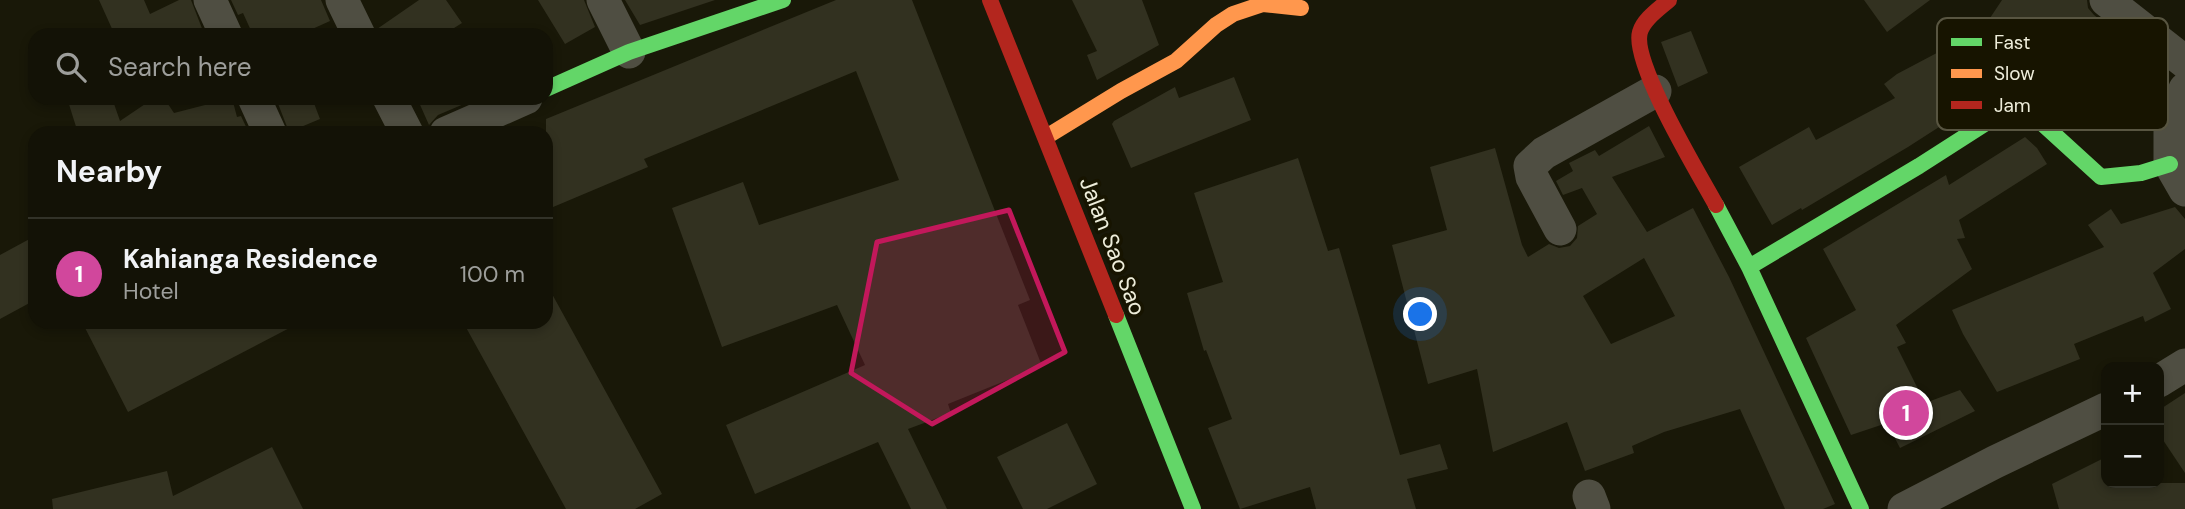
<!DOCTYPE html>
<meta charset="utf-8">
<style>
:root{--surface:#131206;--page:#202014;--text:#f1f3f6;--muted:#9d9e9b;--line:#323228;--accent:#a3a290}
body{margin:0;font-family:"DM Sans",sans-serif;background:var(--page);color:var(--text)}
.controls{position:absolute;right:21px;bottom:21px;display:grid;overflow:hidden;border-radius:14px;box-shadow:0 4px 10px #0003}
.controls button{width:63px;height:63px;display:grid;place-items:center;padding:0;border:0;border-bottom:2px solid var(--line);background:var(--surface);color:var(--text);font:35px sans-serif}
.you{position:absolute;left:1421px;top:315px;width:24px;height:24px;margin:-18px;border:5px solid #fff;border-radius:50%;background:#1a73e8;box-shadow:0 0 0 10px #1a73e833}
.badge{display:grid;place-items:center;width:46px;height:46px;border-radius:50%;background:var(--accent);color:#fff;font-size:23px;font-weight:700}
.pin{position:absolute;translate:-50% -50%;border:4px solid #fff;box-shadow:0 2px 7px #0006}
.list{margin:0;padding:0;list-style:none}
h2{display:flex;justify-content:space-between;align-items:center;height:91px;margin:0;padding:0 28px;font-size:30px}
h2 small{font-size:23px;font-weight:400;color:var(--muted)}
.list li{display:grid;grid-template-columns:46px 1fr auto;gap:21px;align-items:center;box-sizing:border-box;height:112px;padding:0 28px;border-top:2px solid var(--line)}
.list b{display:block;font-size:26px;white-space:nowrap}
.list p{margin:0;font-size:23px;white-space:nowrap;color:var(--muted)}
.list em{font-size:23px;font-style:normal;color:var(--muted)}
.icon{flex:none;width:38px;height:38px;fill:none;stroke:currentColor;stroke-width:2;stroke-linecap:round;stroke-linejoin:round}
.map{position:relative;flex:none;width:2185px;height:509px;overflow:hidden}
.search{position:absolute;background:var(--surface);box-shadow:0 4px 10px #0003;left:28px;top:28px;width:525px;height:77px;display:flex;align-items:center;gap:18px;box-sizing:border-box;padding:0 24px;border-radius:21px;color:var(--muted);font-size:26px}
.panel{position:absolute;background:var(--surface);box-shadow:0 4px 10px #0003;left:28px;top:126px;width:525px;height:203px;border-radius:21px}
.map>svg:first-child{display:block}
.building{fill:#323120;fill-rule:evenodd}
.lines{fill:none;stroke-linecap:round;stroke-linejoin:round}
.street{stroke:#4f4e42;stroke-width:33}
.fast{stroke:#63d668;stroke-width:16}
.slow{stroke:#ff974d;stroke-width:16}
.jam{stroke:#b3261e;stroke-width:16}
.marked{fill:#c2185b;fill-opacity:0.2;stroke:#c2185b;stroke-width:5;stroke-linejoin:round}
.labels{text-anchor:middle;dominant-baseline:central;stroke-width:7;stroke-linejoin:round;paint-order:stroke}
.street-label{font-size:23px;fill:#eeedda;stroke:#171400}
.key{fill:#171400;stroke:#585541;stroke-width:2}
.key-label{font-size:19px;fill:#eeedda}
</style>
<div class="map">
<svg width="2185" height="509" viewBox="0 0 2185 509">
<rect width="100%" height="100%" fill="#191808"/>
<path class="building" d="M99 0H144L150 14 179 0H191L203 31 196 35H105L113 31Z
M231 0H321L330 21 299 35H253L243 13 238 15Z
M419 0H446L462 23 443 35H378L377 29Z
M538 0H584L595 27 565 44Z
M625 0H715L640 25Z
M836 0H912L1030 300 1018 305 1042 366 948 404 951 413 908 429 947 509H911L878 442 755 494 726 425 865 365 837 305 722 347 672 208 743 182 759 225 899 180 856 71 644 159 648 167 546 210V119Z
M1072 0H1142L1159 45 1097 80 1087 55 1097 51Z
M1864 0H1930L1887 32Z
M2002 0H2087L2088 8 2094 15 2125 39 2122 44 2136 48 2159 66 2142 126 2097 113 2104 87 2134 68 2116 37 2053 70 1986 24Z
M1691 31 1708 73 1678 87 1661 42Z
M1950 46 1978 102 1908 147 1802 210 1801 208 1772 225 1739 167 1809 127 1816 140 1895 98 1884 84 1897 74Z
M1234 77 1251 120 1131 168 1112 124 1114 121 1175 87 1179 98Z
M67 98H112L120 121 154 98H164L174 113 232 98 237 117 241 116 249 133H78Z
M285 98H312L320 119 289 132 277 101Z
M417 98H478L438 115 429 125Z
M1649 126 1665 157 1612 177 1647 232 1693 208 1729 277 1835 504 1823 509H1785L1740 409 1664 432 1632 446 1634 453 1585 471 1567 422 1493 452 1477 369 1428 384 1392 245 1447 230 1430 167 1495 148 1522 245 1528 257 1549 244 1559 248 1570 246 1577 238 1578 226 1597 214 1582 188 1563 195 1556 181 1573 171 1569 163 1595 150 1599 156ZM1644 258 1675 316 1611 344 1583 296Z
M2025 137 2037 148 2047 164 1959 220 1965 238 1957 239 1972 269 1896 325 1906 343 1897 347 1925 403 1960 390 1975 411 1900 448 1887 423 1851 435 1806 338 1856 310 1823 249 1946 175 1949 185Z
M1298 158 1328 251 1339 248 1400 455 1440 444 1448 469 1407 479 1416 509H1316L1310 487 1240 509 1208 428 1232 419 1206 350 1204 351 1187 293 1223 282 1194 193Z
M2175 207 2185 219V249L2153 273 2171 309 2145 322 2143 316 2074 344 2080 359 1997 392 1963 334 1952 310 2104 247 2088 225 2111 209 2121 224Z
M35 236V300L0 319V255Z
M546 283 662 494 635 509H566L463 322H546Z
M82 322H301L128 412Z
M2185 393V473L2159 434V410Z
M1067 423 1097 484 1047 509H1023L997 457Z
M272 447 303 509H53L52 499 167 471 173 496Z
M2106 457V483H2185V509H2059L2052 484Z"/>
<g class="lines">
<path class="street" d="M210 0 226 35
M342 0 359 35
M603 0 629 52
M2106 0 2185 62
M2185 89 2170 126V164L2185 190
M254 98 270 133
M389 98 407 133
M446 133 526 98
M1560 229 1532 177 1530 166 1544 153 1655 91
M2159 381 2185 365
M1589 496 1594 509
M1904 509 1995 462 2106 409"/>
<path class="fast" d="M546 89 629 52 783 0
M1716 205 1749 267 1861 509
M1749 267 1919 166 1997 116 2033 115 2101 177 2141 173 2170 164
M1116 315 1193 509"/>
<path class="slow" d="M1046 137 1121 91 1176 61 1216 25 1233 14 1263 4 1301 8"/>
<path class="jam" d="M990 0 1116 315
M1669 0C1659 9 1644 19 1640 32 1631 62 1699 174 1716 205"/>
</g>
<path class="marked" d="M1009 210 1065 352 932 424 851 373 877 242Z"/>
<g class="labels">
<g class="street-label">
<text transform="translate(1113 246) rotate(69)">Jalan Sao Sao</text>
</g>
</g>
<rect x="1937" y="18" width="231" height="112" rx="10" class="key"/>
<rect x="1951" y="38" width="31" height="8" fill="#63d668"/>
<rect x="1951" y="69" width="31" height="9" fill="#ff974d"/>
<rect x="1951" y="101" width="31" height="8" fill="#b3261e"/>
<g class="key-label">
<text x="1994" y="49">Fast</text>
<text x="1994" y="80">Slow</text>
<text x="1994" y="112">Jam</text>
</g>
</svg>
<div class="controls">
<button>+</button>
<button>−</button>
</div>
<div class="you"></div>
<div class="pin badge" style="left:1906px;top:413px;background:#d1479c">1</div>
<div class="search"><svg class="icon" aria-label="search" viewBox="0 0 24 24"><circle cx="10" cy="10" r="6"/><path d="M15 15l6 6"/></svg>Search here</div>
<section class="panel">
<h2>Nearby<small></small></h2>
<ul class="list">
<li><span class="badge" style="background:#d1479c">1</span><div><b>Kahianga Residence</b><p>Hotel</p></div><em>100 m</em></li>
</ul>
</section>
</div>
